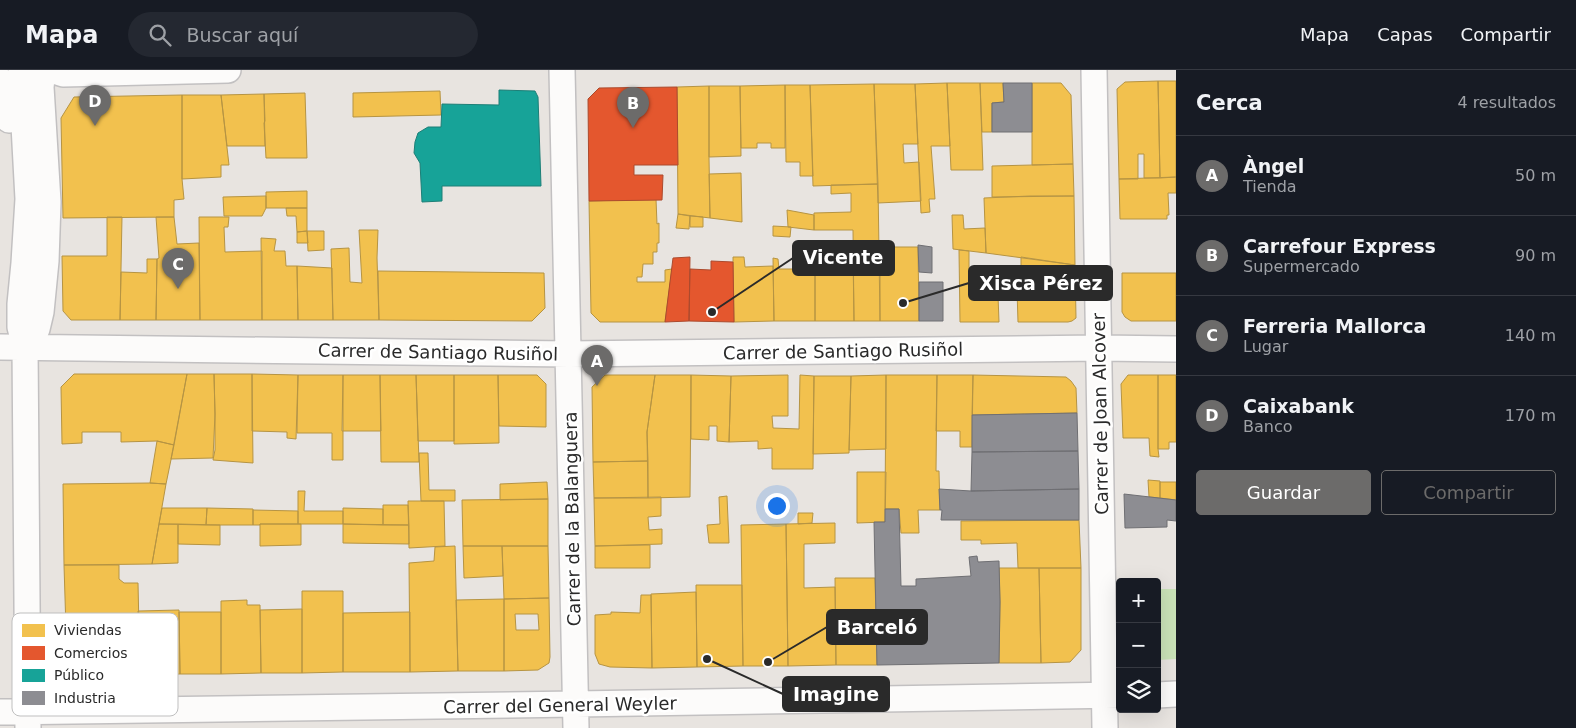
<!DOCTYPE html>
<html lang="es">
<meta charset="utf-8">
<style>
:root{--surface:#171b24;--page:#242831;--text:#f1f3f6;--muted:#9ea1a6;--line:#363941;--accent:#6c6b6a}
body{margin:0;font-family:"DejaVu Sans",sans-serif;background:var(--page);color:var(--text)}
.controls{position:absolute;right:15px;bottom:15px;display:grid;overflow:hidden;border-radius:5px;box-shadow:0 5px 20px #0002}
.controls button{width:45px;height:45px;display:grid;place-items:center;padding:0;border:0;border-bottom:1px solid var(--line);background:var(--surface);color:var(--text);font:25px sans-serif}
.you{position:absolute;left:776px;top:435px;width:18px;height:18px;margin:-12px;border:4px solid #fff;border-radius:50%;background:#1a73e8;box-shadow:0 0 0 8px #1a73e833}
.badge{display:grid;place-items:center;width:32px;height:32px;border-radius:50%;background:var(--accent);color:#fff;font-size:16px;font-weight:700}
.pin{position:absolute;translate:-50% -41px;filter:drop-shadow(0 1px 2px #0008)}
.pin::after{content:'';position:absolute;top:26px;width:18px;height:15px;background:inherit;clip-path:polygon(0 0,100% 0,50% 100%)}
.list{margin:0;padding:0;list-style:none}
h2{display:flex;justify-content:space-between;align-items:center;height:65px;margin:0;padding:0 20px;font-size:21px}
h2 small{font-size:16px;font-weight:400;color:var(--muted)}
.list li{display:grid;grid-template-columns:32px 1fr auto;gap:15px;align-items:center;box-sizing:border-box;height:80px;padding:0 20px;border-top:1px solid var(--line)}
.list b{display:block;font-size:19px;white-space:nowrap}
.list p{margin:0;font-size:16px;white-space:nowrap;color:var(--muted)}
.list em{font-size:16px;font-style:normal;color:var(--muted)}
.actions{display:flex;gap:10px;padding:15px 20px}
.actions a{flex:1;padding:11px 0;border:1px solid var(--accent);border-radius:5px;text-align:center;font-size:18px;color:var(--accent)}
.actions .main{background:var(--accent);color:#fff}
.icon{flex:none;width:28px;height:28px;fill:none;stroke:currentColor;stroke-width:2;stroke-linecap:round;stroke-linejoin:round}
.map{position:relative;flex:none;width:1176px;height:658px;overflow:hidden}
header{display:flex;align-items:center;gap:30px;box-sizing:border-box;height:70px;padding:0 25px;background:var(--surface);border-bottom:1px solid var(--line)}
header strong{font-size:24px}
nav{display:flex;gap:28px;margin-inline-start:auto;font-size:18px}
.search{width:350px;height:45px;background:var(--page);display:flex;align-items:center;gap:12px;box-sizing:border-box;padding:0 18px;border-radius:28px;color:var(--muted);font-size:19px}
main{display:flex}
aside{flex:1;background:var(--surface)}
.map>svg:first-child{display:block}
.green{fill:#cae3b8}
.homes{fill:#f2c14e;stroke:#b69443;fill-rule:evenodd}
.shops{fill:#e4572e;stroke:#ac4a2d}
.public{fill:#17a398;stroke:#1d7f77}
.industry{fill:#8d8d92;stroke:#6f6f73}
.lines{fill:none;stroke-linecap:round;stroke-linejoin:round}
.minor-casing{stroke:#c2c0c1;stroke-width:28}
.minor{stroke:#fcfbfa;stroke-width:25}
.labels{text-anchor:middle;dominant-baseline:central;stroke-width:5;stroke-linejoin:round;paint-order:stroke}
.street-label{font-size:18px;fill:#2a2a2a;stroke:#fff}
.key{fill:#fff;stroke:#bfbfbf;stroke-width:1}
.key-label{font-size:14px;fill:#2a2a2a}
.leader{fill:none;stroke:#2a2a2a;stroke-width:2}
.callout-dot{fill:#2a2a2a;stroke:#fff;stroke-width:2}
.callout{fill:#2a2a2a;stroke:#2a2a2a;stroke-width:2}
.callout-label{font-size:19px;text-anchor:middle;font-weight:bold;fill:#fff}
</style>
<header>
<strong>Mapa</strong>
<div class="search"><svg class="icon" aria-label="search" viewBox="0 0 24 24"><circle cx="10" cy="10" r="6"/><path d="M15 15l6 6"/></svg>Buscar aquí</div>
<nav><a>Mapa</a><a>Capas</a><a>Compartir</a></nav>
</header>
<main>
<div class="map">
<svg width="1176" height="658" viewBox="0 0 1176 658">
<rect width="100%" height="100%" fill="#e8e4e0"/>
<path class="green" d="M1157 519H1176V589L1157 590Z"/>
<path class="homes" d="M1158 11H1176V107L1160 108Z
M1158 11 1160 108H1144V84H1138V109H1119L1117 19 1125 12Z
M947 13H980L983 100H951Z
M947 13 950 76H931L935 129H929L930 142 921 143 915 14Z
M980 13H1003L1004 32 992 33V62H982Z
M1032 13H1061L1071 25 1073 94 1032 95Z
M874 14H915L918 74H903L904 93 919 92 921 131 878 133Z
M874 14 878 114 813 116 810 15Z
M785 15H810L813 106H800V92H786Z
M785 15V78H771V73H757V78H741L740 16Z
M709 16H740L741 86 709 87Z
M709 16V87L710 148 678 144 677 17Z
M440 21 441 45 353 47V23Z
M305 23 307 88H266L264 53 265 51 264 24Z
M264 24 265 76H227L221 25Z
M182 25V109L184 129 174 130V147L63 148 61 48 74 27Z
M182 25H221L229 95H221V107L182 109Z
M1073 94 1074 126 992 127V96Z
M741 103 742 152 710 148 709 104Z
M1176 107V123H1168L1169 145H1167V149H1120L1119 109Z
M878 114 880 251H854L853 160H814V143L851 142V123L831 124V115Z
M307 121V138H266V122Z
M266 126V138L262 146H224L223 127Z
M1030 126H1074L1075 195 986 183 984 128Z
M656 129 657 154 659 153V173H657V182H653V194H643L642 207H637V212H665V200L672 199 665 252H600L591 243 589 131Z
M286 138H307V161L297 162 296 146H287Z
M787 140 814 145V160L788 157Z
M678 144 690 146 689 159 676 158Z
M952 145H963L964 159 985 158 986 183 953 179Z
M690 146 703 147V157H690Z
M107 147H122L120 250H71L63 241 62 186H107Z
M156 147H174L177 174 199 173 200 250H156L157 189 159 188Z
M199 147H229L228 157H224L225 182 262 181V250H200Z
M773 156 791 157 790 167 773 166Z
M359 160H378L377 188 379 250H333L331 179 349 178 350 212 362 213Z
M307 161 308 173H297V162Z
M307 161H324V180L308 181Z
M261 168 276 169 274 181H285L286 196H297L298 250H262Z
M880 177H918L919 251H880Z
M959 180 969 181V200L997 199 999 252H960Z
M815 182 853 183 854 251H815Z
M733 187H744L745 197 773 196 774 251 734 252Z
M1021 187 1075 195 1076 248 1072 251 1068 252H1018L1017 220H1012V208H1021Z
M773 188 778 189 779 199H815V251H774Z
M147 189H157L156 250H120L121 202 147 203Z
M297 196 332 198 333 250H298Z
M378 201 544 203 545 238 532 251 379 250Z
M1122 203H1176V251H1131L1125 247 1122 242Z
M74 304H187L174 375 157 371 121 372V362H82V373L62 374 61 317Z
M187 304H214L215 344 213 388 171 389Z
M214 304H252L253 393 213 390 215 380V344Z
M252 304 298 305 296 369 287 368V362L252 361Z
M298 305H343V390H332V363H297Z
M343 305H380L381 361H342Z
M380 305H416L419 392H381Z
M416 305H454V371H418Z
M454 305H498L499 373 454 374Z
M498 305H537L546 314V357L499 356Z
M605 305H655L647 362 648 391 593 392 592 317Z
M655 305H691L690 427 648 428 647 362Z
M691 305 731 306 729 372 717 371V356H709V370L691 369Z
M788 305V346H772L773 358 799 359 800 305 814 306 813 399H772V378L758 379V371L729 372 731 306Z
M886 305H937L936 401H939L940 440H918L919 463H901L899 439H885Z
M886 305V379L849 380 851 306Z
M937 305H973L972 377H960V361H936Z
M973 305 1066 307 1071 311 1076 318 1077 343 972 345Z
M1128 305H1158V379L1159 387 1150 386 1149 368H1123L1121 314Z
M1158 305H1176V372H1169V379H1158Z
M814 306H851L849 383 813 384Z
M157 371 174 375 166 414 150 413Z
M419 383H428L429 420H455V431H421Z
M648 391V428H594L593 392Z
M857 402H886L885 452 857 453Z
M1148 410 1160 411V428L1149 427Z
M547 412 548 429 500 430V414Z
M1160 412H1176V430L1160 428Z
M150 413 166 414 152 494 64 495 63 414Z
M298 421H305L304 441H343V454H298Z
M727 426 729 473H709L707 455 720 454 719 427Z
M661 427V446L648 447 649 460 662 459V474L595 476 594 428Z
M548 429V476H463L462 430Z
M408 431H444L445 476 409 478Z
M383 435H408L409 455H383Z
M162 438H207L206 455 159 454Z
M207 438 253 439V455H206Z
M343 438 383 439V455L343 454Z
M253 440 298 441V454H260V455H253Z
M798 443H813L812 453 798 454Z
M1079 450 1081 498H1018L1017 473 981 474V470H961V451Z
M835 453V473L804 474V518L835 517 836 595 788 596 786 454Z
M159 454H178V493L152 494Z
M178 454 220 455V475L178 474Z
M260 454H301V475L260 476Z
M343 454 409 455V474L343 473Z
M786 454 788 596H743L741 455Z
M650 475V498H595V476Z
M455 476 458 601 410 602 409 493 434 491 435 477Z
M463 476H502L503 506 464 508Z
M502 476H548L549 528 504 529Z
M64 495H119V509L124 513H138L139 559 66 560Z
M999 498H1039L1041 593H999L1000 532Z
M1039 498H1081V580L1070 592 1041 593Z
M835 508H875L877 595H836Z
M696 515H742L743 596 697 597Z
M302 521H343V602L302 603Z
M696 522 697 597 652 598 651 524Z
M641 525H651L652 598 610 597 599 594 595 584V545L611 544V542L640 543Z
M549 528 550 587 549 593 538 600 504 601V529ZM515 544H538L539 560H516Z
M504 529V601H458L456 530Z
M247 530V535H260L261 603 221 604V531Z
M302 539V603H261L260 540Z
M179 540 180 604 140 605 138 541Z
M179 542H221V604H180Z
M410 542V602H343V543Z"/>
<path class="shops" d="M677 17 678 95H634V105H663L662 130 589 131 588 29 599 18Z
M690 187 689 251 665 252 673 188Z
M711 191 733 192 734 252 689 251 690 199 711 200Z"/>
<path class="public" d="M499 20 535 21 538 27 541 116H442V131L422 132 420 93 414 83 415 72 418 63 428 57H441L442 34 499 35Z"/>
<path class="industry" d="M1003 13H1032V62H992V33L1004 32Z
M918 175 932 177V203L919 202Z
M919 212H943V251H919Z
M1077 343 1078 381 972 382V345Z
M1078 381 1079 419 971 421 972 382Z
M939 419 971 421 1079 419V450H941L942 440H940Z
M1124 424 1176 430V451L1167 450V457L1125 458Z
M885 439H899L901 516H916V509L971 506 969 487 977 486 978 492 999 491 1000 532 999 593 877 595 874 452H885Z"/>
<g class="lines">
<defs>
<path id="minor" d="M21 0 28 129 24 193 20 234V257L25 276 28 658
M51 0 63 4 228 0
M562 0 576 658
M1094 0 1105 658
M0 10 6 18 9 50
M25 276 37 259 41 242 46 191 48 132 41 17 43 0
M0 277 569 284 1099 278 1176 279
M1157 625 1176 624
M0 642 576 634 1120 625"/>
</defs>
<use href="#minor" class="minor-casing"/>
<use href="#minor" class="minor"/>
</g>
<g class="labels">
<g class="street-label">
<text transform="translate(843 281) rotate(-1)">Carrer de Santiago Rusiñol</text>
<text transform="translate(438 282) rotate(1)">Carrer de Santiago Rusiñol</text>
<text transform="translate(1100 344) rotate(-91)">Carrer de Joan Alcover</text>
<text transform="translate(572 449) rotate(-91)">Carrer de la Balanguera</text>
<text transform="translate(560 635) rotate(-1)">Carrer del General Weyler</text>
</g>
</g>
<rect x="12" y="543" width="166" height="103" rx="8" class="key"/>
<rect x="22" y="554" width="23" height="13" fill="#f2c14e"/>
<rect x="22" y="576" width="23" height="14" fill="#e4572e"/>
<rect x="22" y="599" width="23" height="13" fill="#17a398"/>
<rect x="22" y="621" width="23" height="14" fill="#8d8d92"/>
<g class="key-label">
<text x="54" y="565">Viviendas</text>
<text x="54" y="588">Comercios</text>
<text x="54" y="610">Público</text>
<text x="54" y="633">Industria</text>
</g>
<path class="leader" d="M712 242L793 188M903 233L969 213M768 592L827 557M707 589L783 624"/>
<g class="callout-dot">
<circle cx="712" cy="242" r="5"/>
<circle cx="903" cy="233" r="5"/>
<circle cx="768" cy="592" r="5"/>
<circle cx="707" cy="589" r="5"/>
</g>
<g class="callout">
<rect x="793" y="171" width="101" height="34" rx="5"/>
<rect x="969" y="196" width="143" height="34" rx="5"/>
<rect x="827" y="540" width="100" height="34" rx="5"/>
<rect x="783" y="607" width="106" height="34" rx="5"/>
</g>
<g class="callout-label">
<text x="843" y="194">Vicente</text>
<text x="1041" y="220">Xisca Pérez</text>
<text x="877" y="564">Barceló</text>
<text x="836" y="631">Imagine</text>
</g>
</svg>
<div class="controls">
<button>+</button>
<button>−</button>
<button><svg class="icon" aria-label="layers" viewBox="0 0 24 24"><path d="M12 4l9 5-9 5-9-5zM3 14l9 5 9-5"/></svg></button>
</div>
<div class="you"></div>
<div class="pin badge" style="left:597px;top:316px">A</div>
<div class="pin badge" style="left:633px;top:58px">B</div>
<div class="pin badge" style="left:178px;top:219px">C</div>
<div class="pin badge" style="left:95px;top:56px">D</div>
</div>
<aside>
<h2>Cerca<small>4 resultados</small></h2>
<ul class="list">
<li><span class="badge">A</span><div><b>Àngel</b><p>Tienda</p></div><em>50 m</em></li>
<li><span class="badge">B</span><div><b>Carrefour Express</b><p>Supermercado</p></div><em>90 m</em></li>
<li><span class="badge">C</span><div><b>Ferreria Mallorca</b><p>Lugar</p></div><em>140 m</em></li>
<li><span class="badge">D</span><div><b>Caixabank</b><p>Banco</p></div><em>170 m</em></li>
</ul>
<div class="actions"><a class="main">Guardar</a><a>Compartir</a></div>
</aside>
</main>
